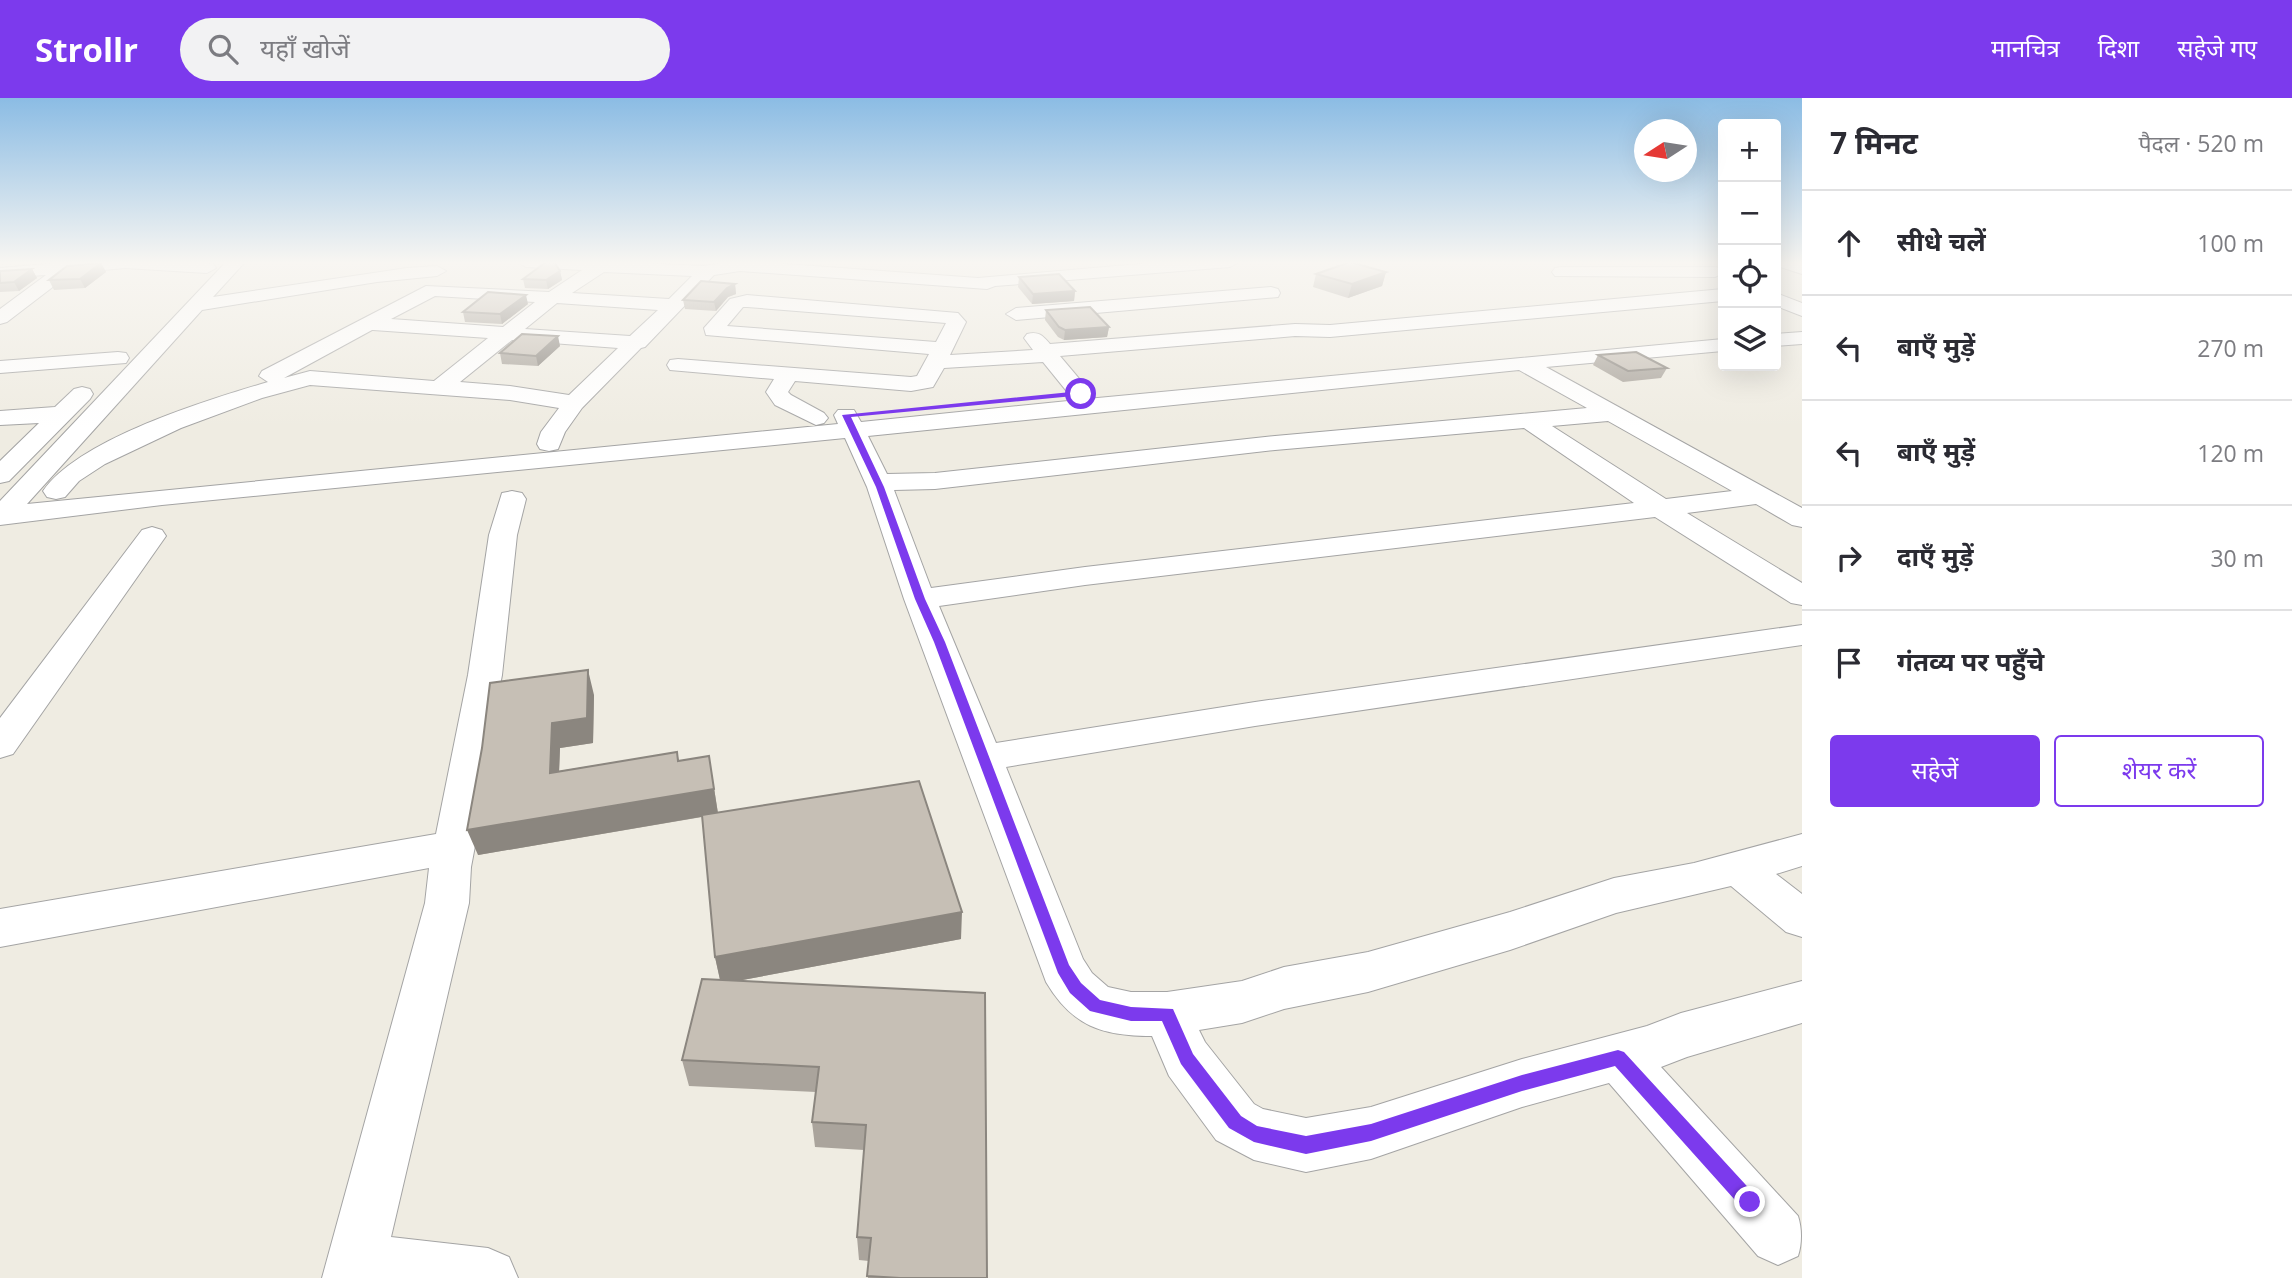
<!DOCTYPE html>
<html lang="hi">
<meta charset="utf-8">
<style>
:root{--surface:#fff;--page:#f2f2f3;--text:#2b2b33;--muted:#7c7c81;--line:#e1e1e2;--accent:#7c3aed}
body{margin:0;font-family:"Open Sans","Noto Sans Devanagari",sans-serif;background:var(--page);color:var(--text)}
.controls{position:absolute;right:21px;top:21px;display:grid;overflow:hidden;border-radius:7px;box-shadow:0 7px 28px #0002}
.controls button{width:63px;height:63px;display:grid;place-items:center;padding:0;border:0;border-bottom:2px solid var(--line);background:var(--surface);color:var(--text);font:35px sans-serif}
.compass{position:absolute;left:1634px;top:21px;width:63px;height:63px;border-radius:50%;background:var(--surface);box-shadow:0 7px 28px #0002;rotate:258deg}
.stop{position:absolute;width:21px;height:21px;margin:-16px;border:5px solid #7c3aed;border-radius:50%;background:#fff}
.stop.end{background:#7c3aed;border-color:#fff;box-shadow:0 2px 7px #0008}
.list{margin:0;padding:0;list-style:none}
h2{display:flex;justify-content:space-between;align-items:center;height:91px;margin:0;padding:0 28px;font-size:30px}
h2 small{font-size:23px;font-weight:400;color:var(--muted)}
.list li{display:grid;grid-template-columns:46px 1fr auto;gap:21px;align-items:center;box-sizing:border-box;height:105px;padding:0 28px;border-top:2px solid var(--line)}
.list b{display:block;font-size:26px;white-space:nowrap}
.list em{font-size:23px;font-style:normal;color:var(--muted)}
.actions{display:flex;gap:14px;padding:21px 28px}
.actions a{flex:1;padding:16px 0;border:2px solid var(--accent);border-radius:7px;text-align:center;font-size:24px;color:var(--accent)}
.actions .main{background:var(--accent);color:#fff}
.icon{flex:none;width:38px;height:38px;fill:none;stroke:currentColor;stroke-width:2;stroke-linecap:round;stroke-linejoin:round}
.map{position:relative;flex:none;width:1802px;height:1180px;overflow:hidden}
header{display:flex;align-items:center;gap:42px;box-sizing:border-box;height:98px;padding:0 35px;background:var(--accent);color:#fff}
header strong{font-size:33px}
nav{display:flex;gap:38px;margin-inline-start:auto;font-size:24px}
.search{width:490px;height:63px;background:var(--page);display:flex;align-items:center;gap:18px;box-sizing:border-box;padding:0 24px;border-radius:38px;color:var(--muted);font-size:26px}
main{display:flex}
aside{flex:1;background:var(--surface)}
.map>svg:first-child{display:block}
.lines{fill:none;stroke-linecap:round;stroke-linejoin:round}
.minor-casing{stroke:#a4a4a4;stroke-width:2}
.minor{fill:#fff;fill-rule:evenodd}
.wall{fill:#aaa49c}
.shaded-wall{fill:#8b867f}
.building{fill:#c6bfb5;stroke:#8b867f;stroke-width:2}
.route{fill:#7c3aed}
</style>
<header>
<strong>Strollr</strong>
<div class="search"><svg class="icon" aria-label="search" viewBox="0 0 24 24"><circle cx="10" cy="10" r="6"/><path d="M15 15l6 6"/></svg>यहाँ खोजें</div>
<nav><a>मानचित्र</a><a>दिशा</a><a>सहेजे गए</a></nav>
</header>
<main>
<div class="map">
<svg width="1802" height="1180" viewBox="0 0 1802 1180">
<rect width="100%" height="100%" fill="#efece2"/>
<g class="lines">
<defs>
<path id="minor" d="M69 164H195L213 166 216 170 207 175 125 170 71 175 7 224 0 226V211L46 177 0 180V170Z
M226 164H245L213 199 407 170 437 168 446 173 437 178 377 184 202 212 27 406 838 326 834 317 838 312H854L861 324 1078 302 1073 301 1043 264 944 270 933 289 911 293 795 283 788 294 791 297 824 315 828 320 824 325 816 327 775 307 766 294 774 281 670 272 667 267 670 262 678 261 911 279 917 278 929 256 706 237 704 230 730 201 747 197 958 215 966 224 950 257 1033 252 1024 240 1027 236C1039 233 1043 238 1050 246L1295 226 1330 227 1723 191V203L1330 239 1295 238 1060 258 1092 296 1087 301 1723 241V253L1546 269 1802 410V429L1792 427 1756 406 1687 415 1802 485V507L1791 505 1655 419 1085 487 939 508 996 645 1255 604 1802 527V547L1255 628 1006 669 1083 861 1092 875 1108 889 1131 894H1167L1242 883 1284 869 1368 854 1510 814 1614 780 1694 765 1802 736V768L1776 776 1802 796V839L1786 834 1731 788 1616 815 1510 852 1368 894 1284 911 1242 925 1199 932 1205 944 1254 1006 1263 1011 1306 1020 1371 1009 1522 961 1647 928 1681 915 1802 883V925L1687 959 1661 969 1798 1118C1802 1130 1802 1146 1798 1158L1778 1167 1758 1158 1609 985 1522 1009 1371 1061 1306 1074 1254 1062 1216 1042 1169 978 1152 938C1102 938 1072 928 1046 884L904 501 867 389 845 340 162 407 0 427V403ZM743 209H747L946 225 936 244 727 228ZM1519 272 1587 310 1275 338 935 375 887 376 868 338ZM1608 323 1732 393 1666 401 1552 328ZM1524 330 1634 405 1085 469 931 490 894 392 935 391 1275 352Z
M517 164H621L703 168 730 164H757L978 180 1162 164H1239L1230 169 995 188 987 191 740 173 714 177 645 249 641 250 582 310 565 334 558 351 549 353 540 351 537 346 541 334 559 310 510 302 310 287 262 300 181 330 105 366 79 383 65 399 56 401 47 399 43 393C79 341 207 302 268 284L259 278 262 273 426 188 549 194 582 172 526 169ZM604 174 692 178 669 201 572 195ZM435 198 535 204 503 229 391 221ZM557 205 658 212 630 238 525 231ZM372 232H373L488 240 434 283 310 273 284 280ZM512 242 618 250 569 297 510 288 460 284Z
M1776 164 1802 165V176L1777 168Z
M1561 169H1715L1721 170 1723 175 1715 179 1555 178 1552 174 1555 170Z
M1271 189 1278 191 1280 195 1278 199 1016 222 1006 216 1016 210Z
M1776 195 1802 205V218L1776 208Z
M1802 234V246L1776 248V236Z
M118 254 126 255 129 260 126 265 0 275V263Z
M82 289 90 291 93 296 90 301 9 383 0 385V363L39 325 0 327V313L55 309 74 291Z
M512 393 522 395 526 401 517 437 502 577 493 624 489 674 471 769 469 805 391 1139 488 1150 509 1159 518 1180H322L425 805 429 770 0 849V811L436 736 468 577 489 437 502 395Z
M152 429 162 432 166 438 13 656 0 660V620L142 432Z"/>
</defs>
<use href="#minor" class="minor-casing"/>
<use href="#minor" class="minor"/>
</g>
<path class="wall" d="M101 165 106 174 85 190 54 192 49 182Z
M32 171 37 180 19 193 0 194V173Z
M560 173 562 182 548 191 525 190 523 181Z
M1386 174 1382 188 1348 200 1313 189 1316 176Z
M1019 179 1075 193 1074 203 1032 206 1018 189Z
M735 186 736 196 728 199 716 213 685 211 683 202Z
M528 206 502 226 465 224 463 214Z
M1046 212 1109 229 1107 239 1064 242 1058 239 1045 222Z
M560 248 538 268 502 266 500 255Z
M1598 257 1667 270 1661 280 1623 284 1593 267Z
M594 597 593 645 560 650 559 673 677 654 679 663 709 658 718 715 961 841 737 883 985 895 987 1180H868L869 1163 859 1162 857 1139 864 1052 815 1049 812 1024 816 994 689 988 682 962 720 882 715 859 702 719 478 757Z"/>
<path class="shaded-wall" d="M101 165 106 174 85 190 80 181Z
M32 171 37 180 19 193 14 184Z
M560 173 562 182 548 191 546 182Z
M1386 174 1382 188 1348 200 1352 186Z
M735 186 736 196 728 199 716 213 714 204 727 190Z
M1075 193 1074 203 1032 206 1033 196Z
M526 197 528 206 502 226 500 216Z
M1109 229 1107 239 1064 242 1065 232Z
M558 238 560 248 538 268 536 258Z
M588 572 594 597 593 645 560 650 558 700 550 675 552 625Z
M709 658 718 716 478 757 467 732Z
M962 814 961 841 721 886 715 859Z"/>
<path class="building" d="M546 164H554L560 173 546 182 523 181Z
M1350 164 1386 174 1352 186 1316 176Z
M101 165 80 181 49 182 67 168Z
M32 171 14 184 0 185V173Z
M1059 176 1075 193 1033 196 1019 179Z
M701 183 735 186 727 190 714 204 683 202Z
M488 194 526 197 500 216 463 214Z
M1090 209 1109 229 1065 232 1059 229 1046 212Z
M522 236 558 238 536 258 500 255Z
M1636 254 1667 270 1628 273 1598 257Z
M588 572 587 620 552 625 550 675 677 654 678 663 709 658 714 691 467 732 482 650 490 585Z
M919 683 962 814 715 859 702 717Z
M702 881 985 895 987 1180H900L867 1178 871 1140 857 1139 866 1027 812 1024 819 969 682 962Z"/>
<linearGradient id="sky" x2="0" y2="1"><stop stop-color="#8bbce4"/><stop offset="0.5" stop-color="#f8f6f2"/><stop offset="1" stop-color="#f8f6f2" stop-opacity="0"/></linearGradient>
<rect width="1802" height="329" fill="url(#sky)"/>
<path class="route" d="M1081 293 1084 297 851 319 884 389 925 501 945 544 1069 867 1081 885 1100 902 1131 909 1173 911 1193 956 1241 1018 1257 1028 1306 1038 1371 1026 1522 977 1618 952 1624 954 1756 1098 1759 1104 1756 1111 1750 1113 1743 1111 1615 968 1522 993 1371 1043 1306 1056 1254 1044 1229 1030 1181 966 1162 923H1131L1090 913 1070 895 1058 875 934 544 915 501 876 389 842 317Z"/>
</svg>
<div class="controls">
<button>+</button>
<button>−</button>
<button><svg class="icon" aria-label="locate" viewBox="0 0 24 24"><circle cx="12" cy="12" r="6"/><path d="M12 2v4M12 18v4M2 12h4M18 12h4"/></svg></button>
<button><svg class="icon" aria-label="layers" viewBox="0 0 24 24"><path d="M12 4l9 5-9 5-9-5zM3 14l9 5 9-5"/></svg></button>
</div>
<svg class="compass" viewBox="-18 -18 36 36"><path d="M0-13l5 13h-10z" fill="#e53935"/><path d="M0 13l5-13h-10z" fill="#7c7c81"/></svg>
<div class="stop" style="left:1081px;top:296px"></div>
<div class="stop end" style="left:1750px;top:1104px"></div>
</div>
<aside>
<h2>7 मिनट<small>पैदल · 520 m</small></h2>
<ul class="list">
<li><svg class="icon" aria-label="ahead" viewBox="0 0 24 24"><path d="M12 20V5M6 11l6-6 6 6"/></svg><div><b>सीधे चलें</b></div><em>100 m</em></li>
<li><svg class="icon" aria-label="left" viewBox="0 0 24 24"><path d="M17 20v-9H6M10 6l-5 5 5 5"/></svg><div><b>बाएँ मुड़ें</b></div><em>270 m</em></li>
<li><svg class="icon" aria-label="left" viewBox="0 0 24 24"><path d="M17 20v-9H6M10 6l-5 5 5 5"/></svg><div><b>बाएँ मुड़ें</b></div><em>120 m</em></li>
<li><svg class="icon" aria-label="right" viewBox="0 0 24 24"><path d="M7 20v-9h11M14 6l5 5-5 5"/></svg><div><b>दाएँ मुड़ें</b></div><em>30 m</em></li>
<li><svg class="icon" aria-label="arrive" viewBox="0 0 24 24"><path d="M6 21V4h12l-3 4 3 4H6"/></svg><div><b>गंतव्य पर पहुँचे</b></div></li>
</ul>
<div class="actions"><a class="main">सहेजें</a><a>शेयर करें</a></div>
</aside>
</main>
